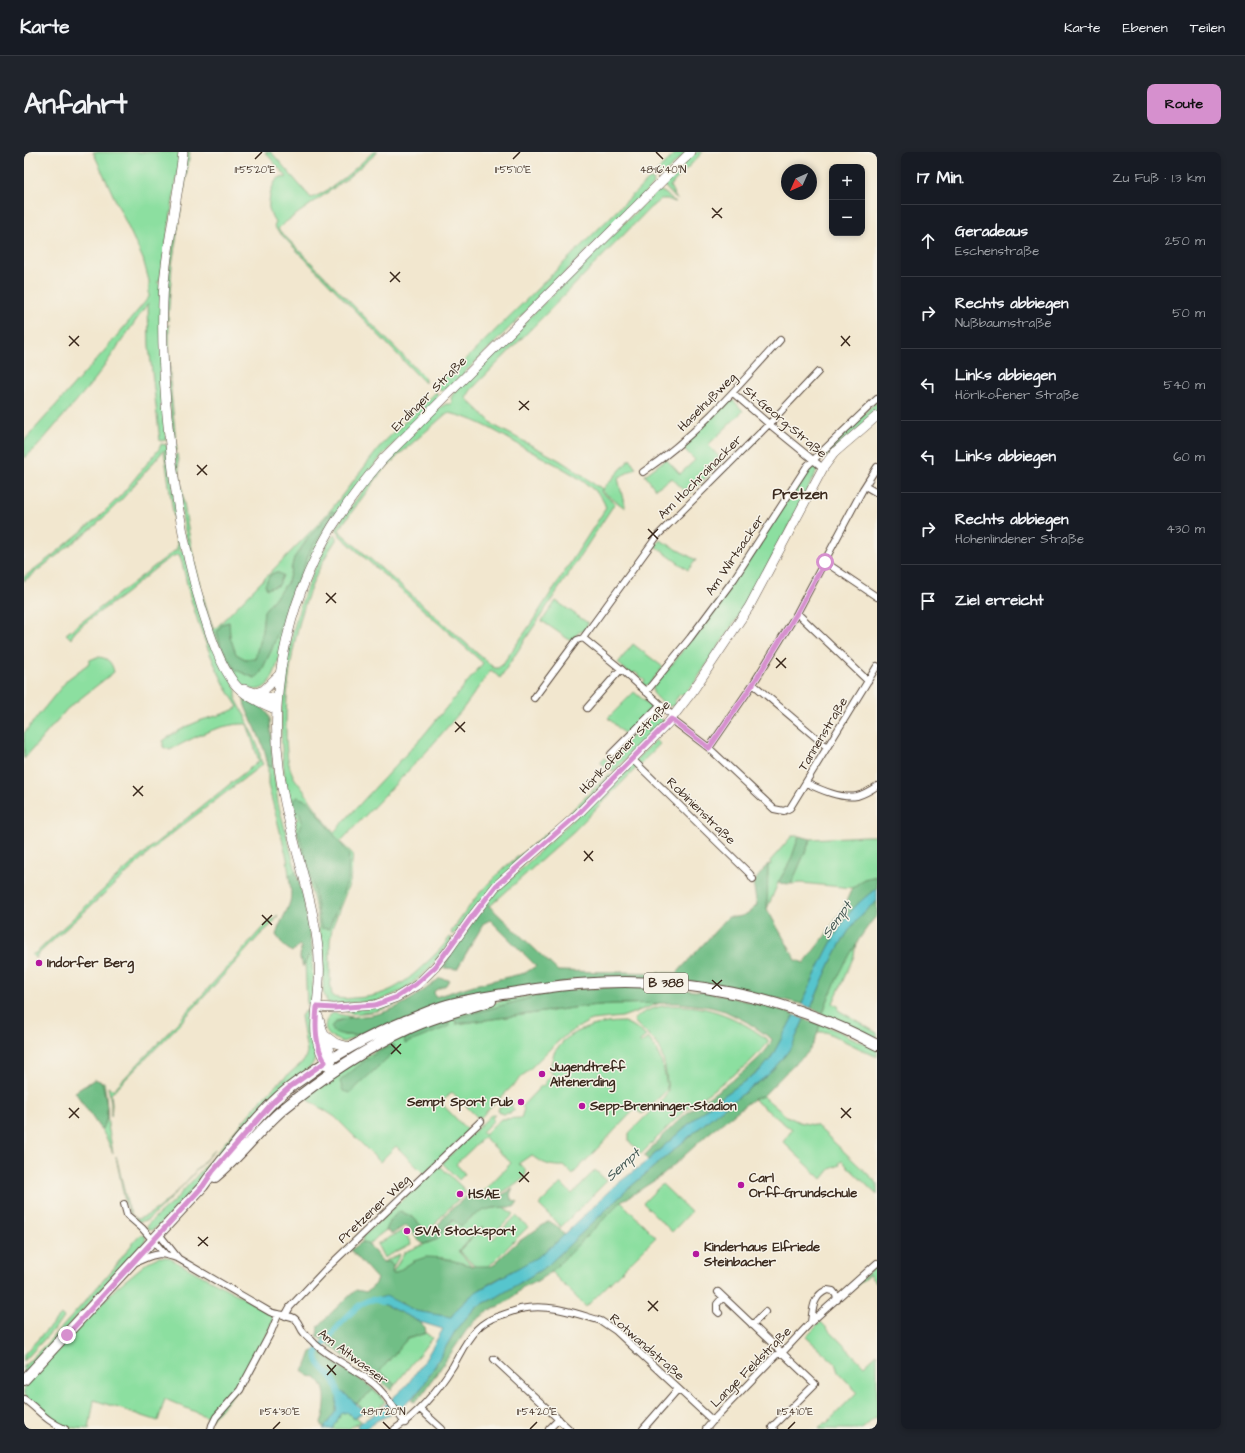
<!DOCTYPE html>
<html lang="de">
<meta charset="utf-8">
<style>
:root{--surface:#171b24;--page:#20242c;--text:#f1f3f6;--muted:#9ea1a6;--line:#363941;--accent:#d690ce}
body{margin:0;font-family:"Architects Daughter",sans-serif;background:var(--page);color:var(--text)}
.controls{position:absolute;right:12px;top:12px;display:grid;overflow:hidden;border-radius:8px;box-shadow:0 2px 6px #0003}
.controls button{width:36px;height:36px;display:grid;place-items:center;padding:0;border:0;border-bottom:1px solid var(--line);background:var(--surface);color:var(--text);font:20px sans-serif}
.compass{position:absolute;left:757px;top:12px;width:36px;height:36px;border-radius:50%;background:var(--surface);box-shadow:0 2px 6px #0003;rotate:225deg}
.stop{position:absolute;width:12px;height:12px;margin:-9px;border:3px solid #d690ce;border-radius:50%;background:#fff}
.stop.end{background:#d690ce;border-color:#fff;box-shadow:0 1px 4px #0008}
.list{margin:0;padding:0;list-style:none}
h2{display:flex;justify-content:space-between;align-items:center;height:52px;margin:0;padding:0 16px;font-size:17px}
h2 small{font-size:13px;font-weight:400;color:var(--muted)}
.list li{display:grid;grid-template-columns:26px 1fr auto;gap:12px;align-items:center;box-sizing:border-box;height:72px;padding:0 16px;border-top:1px solid var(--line)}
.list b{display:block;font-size:15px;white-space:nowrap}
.list p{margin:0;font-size:13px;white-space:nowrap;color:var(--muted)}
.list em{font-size:13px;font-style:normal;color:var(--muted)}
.icon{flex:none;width:22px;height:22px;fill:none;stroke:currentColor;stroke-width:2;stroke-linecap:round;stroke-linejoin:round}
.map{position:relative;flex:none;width:853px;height:1277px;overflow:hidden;border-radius:8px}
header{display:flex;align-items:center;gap:24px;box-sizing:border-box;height:56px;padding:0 20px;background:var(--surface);border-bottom:1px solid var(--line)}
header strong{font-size:19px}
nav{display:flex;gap:22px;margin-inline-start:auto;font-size:14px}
.intro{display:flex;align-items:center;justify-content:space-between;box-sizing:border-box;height:96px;padding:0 24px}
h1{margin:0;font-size:28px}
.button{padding:10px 18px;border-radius:8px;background:var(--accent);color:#111;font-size:14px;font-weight:700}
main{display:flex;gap:24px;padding:0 24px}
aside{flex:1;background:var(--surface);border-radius:8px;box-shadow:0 2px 6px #0003}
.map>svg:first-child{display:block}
.green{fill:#8cdfa0;stroke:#64845f;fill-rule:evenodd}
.forest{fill:#71be86;stroke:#567452}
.water{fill:#57c5cd;stroke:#497876}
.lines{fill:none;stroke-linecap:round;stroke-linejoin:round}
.canal{stroke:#57c5cd;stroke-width:6}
.street-casing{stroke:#564639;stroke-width:8}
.secondary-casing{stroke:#564639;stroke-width:10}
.primary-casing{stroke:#564639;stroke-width:12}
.street{stroke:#fff;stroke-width:6}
.secondary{stroke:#fff;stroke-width:9}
.primary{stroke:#fff;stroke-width:10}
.route{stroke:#d690ce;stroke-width:5}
.ticks{fill:none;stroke:#3b2a1e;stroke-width:1.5}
.poi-dot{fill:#b5179e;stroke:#f7f3e8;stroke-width:1.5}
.labels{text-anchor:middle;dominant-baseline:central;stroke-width:3;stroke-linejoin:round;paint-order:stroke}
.shield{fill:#f7f3e8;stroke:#73665b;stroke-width:1}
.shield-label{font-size:12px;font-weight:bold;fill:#3b2a1e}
.street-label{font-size:13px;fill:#3b2a1e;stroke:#f7f3e8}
.poi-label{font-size:13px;font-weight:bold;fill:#3b2a1e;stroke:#f7f3e8;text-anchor:start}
.water-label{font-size:14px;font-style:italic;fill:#435853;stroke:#f7f3e8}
.quarter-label{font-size:15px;font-weight:bold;fill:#3b2a1e;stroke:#f7f3e8}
.ticks-label{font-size:10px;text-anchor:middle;fill:#3b2a1e;stroke:#f7f3e8;stroke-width:3;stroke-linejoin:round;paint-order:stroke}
</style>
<header>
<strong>Karte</strong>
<nav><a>Karte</a><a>Ebenen</a><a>Teilen</a></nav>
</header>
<div class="intro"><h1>Anfahrt</h1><a class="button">Route</a></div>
<main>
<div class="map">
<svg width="853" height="1277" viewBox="0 0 853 1277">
<rect width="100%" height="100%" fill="#f7f3e8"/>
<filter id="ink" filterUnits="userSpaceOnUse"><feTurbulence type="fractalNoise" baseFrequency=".025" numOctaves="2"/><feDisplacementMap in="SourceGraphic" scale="8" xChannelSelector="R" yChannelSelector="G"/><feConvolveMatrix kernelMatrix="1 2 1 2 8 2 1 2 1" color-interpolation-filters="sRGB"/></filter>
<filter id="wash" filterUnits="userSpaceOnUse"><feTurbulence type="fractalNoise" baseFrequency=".012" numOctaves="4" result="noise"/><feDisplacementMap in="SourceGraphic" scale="16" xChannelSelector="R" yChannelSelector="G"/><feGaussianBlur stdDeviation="0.9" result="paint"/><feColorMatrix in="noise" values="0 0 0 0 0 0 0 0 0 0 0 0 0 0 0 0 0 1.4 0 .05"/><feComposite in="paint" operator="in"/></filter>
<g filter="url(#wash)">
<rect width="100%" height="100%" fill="#f2e7cf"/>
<path class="green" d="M69 0H157L136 129 133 130 137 134 142 288 136 289 125 194 124 151 72 226 12 296 0 306V289L81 198 125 145V129L119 107Z
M163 0H166L165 6 148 113 144 169H142L144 125Z
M241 0H247L287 46C307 40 334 14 349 0H354L321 28 259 72 254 77 401 226V231L252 77 250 74 252 71C249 67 246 62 245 56 244 49 248 29 255 26 257 25 260 25 262 26V24Z
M653 0H663L635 26 632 25 631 21Z
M672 0H679L646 34 653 48 641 35V31Z
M625 27H629L630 32 425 236 418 239 413 237 411 232 413 230 433 216Z
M635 38 641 41 651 50 643 47H637L626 56 447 238 442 246 471 274 535 308 560 324 571 333 578 336 577 340 591 351 476 526 467 518 438 558 403 599 316 690 329 702 326 730 308 776 306 789V828L308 844C314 847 322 847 329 846 362 845 379 833 402 811 410 804 419 795 425 786L427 785 428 788 406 816 380 838 354 849 307 852 303 850 299 839V815L293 761 272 678V668L274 667V665L269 663 266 657C263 640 260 624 259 608 253 551 262 493 281 440 287 423 296 406 304 390L310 383H312V388C277 438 262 513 262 573 262 587 262 609 268 621 270 627 276 633 280 639 289 652 299 668 310 680L399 584 459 511 315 383 316 382 312 377 314 372 357 314 412 258 422 252H427L428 250 427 246 431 239 629 43ZM423 261C452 265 479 284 504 298 527 310 553 322 572 340 577 345 580 349 582 356L504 476 478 513 474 516H470L317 381 315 377 356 322 377 301Z
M145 172 146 228H145L142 175Z
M146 229 152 290 153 299 150 298 144 230Z
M412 240 414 244 413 248C365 295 317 343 289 404 279 426 270 449 263 472 259 487 254 521 244 532 221 556 188 496 189 478 176 465 148 324 151 303L153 301C161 361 169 421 190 478L295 371 309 355 359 291ZM308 359 311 360 287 397 269 440 247 499 236 522 230 526 211 517 197 494 193 480 198 472 205 470 206 485 212 502 221 507H231L238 479 240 459 264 430 270 406 285 385ZM252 420 259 423 255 432 243 437 242 433 246 423Z
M707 248 710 249 719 259 684 293 699 309 664 343 648 326 631 337 621 323 642 307 656 322 671 308 657 294 703 249Z
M853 249V261L802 305 798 308 796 307V304Z
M137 292 143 293 158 394 155 397 156 399 159 398 212 538V547L220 562 235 597 237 609 239 612 137 690 13 803 12 807 8 803 13 800 94 724 133 690 235 609 223 572C196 571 169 586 146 598L139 595V589C151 580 165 573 178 568 191 564 203 562 214 555 191 521 177 481 165 441 162 429 160 415 155 402 140 406 112 434 98 444 88 452 49 476 47 487L42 482 153 397V389L140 298 99 346 71 374 0 429V425L29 403 74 366 98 342 135 297Z
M606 307 612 316 594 326 601 356 579 340V337Z
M787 314H791L793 319 733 436 671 530 659 543 656 542 650 550 652 552C643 559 635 547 629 541V535L651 509Z
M636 388 672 408 664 418 631 394Z
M532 449 564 471 562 477 554 481 547 489 518 469Z
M609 492 639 515 625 532 621 534 618 532 621 529 611 520 607 523 594 511Z
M73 505C83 505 88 510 90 520L43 557 0 607V581L44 527 64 512 66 508Z
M610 540 629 556 602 583 584 566Z
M633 560 638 565 637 567 640 570 589 620 576 610 580 606 588 613 595 606 594 598Z
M632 588 636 592 551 678 466 754 462 751Z
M244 614 249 615 254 651 272 719 265 724 263 706 244 633Z
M585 622 587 625 517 692 434 779 428 783 427 780 453 744 465 731 481 715 533 673Z
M768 684H775L767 708 754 731 743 757 744 712 747 713 746 709Z
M841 684H853V724L840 727 828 736 777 731 767 732 787 687Z
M254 763 249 771 235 784 151 877 87 942 88 952 87 965V950L84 935 87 937H90L156 868 238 776Z
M832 791 830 804 809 851 815 855 814 858 853 881V888L799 862C805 840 820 811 832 791Z
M288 797 289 843 287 851 283 853 281 811Z
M425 803 421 816H418C398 839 371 859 339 861 333 862 326 862 321 859L367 851Z
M536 838 431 866 432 872 563 854 589 852 636 851 598 865 567 868 543 882 529 894 455 967 428 940 417 951 444 979 400 1022 372 994 356 1010 311 965 280 945 328 912 380 883 429 863 477 849Z
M638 854C681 851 710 863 744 888V891L724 912 660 959 617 1002 605 989V981L638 948 644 939C642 922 641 902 630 888 624 881 615 876 610 869 614 861 629 856 638 854Z
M283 859 287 863V880L292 900 291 907 288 913 231 962 170 1036 139 1070 129 1078H125L123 1076 124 1072 149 1050 170 1027 238 947 252 933 280 909 283 900 277 864 280 860Z
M309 861 328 865 312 869 319 883 334 884 319 890C315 888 310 886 306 884 298 877 301 866 309 861Z
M600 870 611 875 622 884 616 889 617 891 624 886C636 899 642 921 643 938L618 962 611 957 549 1022 540 1014C527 1015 517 1011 507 1003L494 1012C500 1014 501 1016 502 1023 493 1031 471 1050 459 1040L487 1011 460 985 432 1012 441 1022 435 1028 419 1012V1010L467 963H471L468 966 470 968 458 980 460 983 477 967 497 966 500 957 498 954 518 933 519 934 521 932 520 931 529 922 525 918C528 912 528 905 531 899 533 895 538 894 539 889 557 875 577 870 600 870Z
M796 871 853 897V905L802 880H794Z
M78 930H80L82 943 84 973 89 1001 82 985 77 978C88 965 81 945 78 930Z
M739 944 761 963 775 970 793 974 853 1031V1043L818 1009 815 1011 816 1013 806 1017 798 1027 759 990 768 978 729 947Z
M483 947 489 952 487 954 491 958 486 961 478 962 474 959 475 955Z
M191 997 164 1028 133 1060 123 1068 115 1070 105 1060 101 1050 92 1004 104 1055 108 1063 113 1067C138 1062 173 1017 191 997Z
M414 1015H417L441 1038V1041L420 1061 407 1078 399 1076 390 1066 376 1059 368 1066 362 1078 354 1084 345 1093 338 1090 339 1084Z
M571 1018 583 1029 537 1075 515 1053 537 1031 548 1042Z
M638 1032 667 1060 648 1080 619 1051Z
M597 1050 632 1085 562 1155 527 1120Z
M479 1055 490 1062 468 1084 458 1075 434 1099 448 1114 419 1106 390 1109 371 1121H368L381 1100 414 1087 420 1076 430 1068 437 1074 445 1067 459 1057Z
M492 1064 504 1075 458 1121 435 1099 458 1076 469 1087Z
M380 1078 387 1092 360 1106 353 1092Z
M117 1083H120L122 1085 121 1089 0 1223V1214C32 1184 61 1149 90 1116 95 1109 112 1086 117 1083Z
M376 1102 369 1115 359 1110Z
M134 1105H143L218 1145 248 1163 250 1168 217 1233 188 1267 141 1247 134 1269 70 1248 65 1277 41 1275 19 1261 0 1243V1234L92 1136 124 1110Z
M853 1113V1132L845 1123 824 1141 823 1140Z
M37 1163 40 1166 0 1209V1202Z
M797 1170 840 1214 853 1202V1264L838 1277H795L800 1271H803L833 1240 814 1220 811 1211 782 1185Z
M402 1181 408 1186 371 1233 356 1219 383 1187Z
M349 1238 361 1250 345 1263 333 1251Z
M323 1260 330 1266 332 1265 337 1269 324 1277H309L317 1262Z"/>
<path class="forest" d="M308 359 311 360 287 397 269 440 247 499 236 522 231 526 212 518 197 494 193 480 198 472 205 470 206 485 212 502 221 507H231L238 479 240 459 264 430 270 406 285 385Z
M252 420 259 423 255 433 243 437 241 433 246 423Z
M220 547C230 552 242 554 246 566L249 615 244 614C242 602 238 591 233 580 230 571 219 555 220 547Z
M274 645 285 650 325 702 324 728 305 777 297 776 289 732 274 679 278 670 276 661 271 660 269 648Z
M775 684 787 687 767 732 754 731 767 708Z
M744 712 743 757 772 808 780 811 804 780 820 754 828 736 840 727 853 724V736C842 744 830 754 822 766 804 793 791 823 778 852L693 833 656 828 640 827 550 828 355 875C337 881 330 887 310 880L307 875C318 862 342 866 357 861 379 855 398 840 416 826L425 828 422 833 410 839 411 845 450 833 501 821 512 814 466 768 460 771 433 817 421 816 425 803 462 751 534 819 653 821 704 765C718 766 723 763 733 753L729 731Z
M272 719 280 748 288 797 279 815 276 806 277 795 275 793 268 800 260 794 252 783C255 771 263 761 266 750 268 741 266 732 265 724Z
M853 749V763C836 783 824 805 812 829 808 840 802 850 799 861L787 856C803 818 819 774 853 749Z
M610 834 683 840 748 855 770 863 747 906 738 917 685 954 624 1008 620 1004C634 989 648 974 663 961 681 946 744 908 748 887L723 870 701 859 686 855 655 851 589 852 563 854 432 872 431 866 536 838Z
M780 867 793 871H796C793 887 787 902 772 910L739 944 729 947 684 982 639 1023 597 1050 527 1120 513 1129 499 1135 487 1147 476 1154 469 1156 451 1169 442 1179 399 1242 392 1249 390 1250 388 1248 399 1234 433 1176 452 1155 473 1145 522 1114 605 1036 693 961 744 923 759 906 768 894Z
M423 868 426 874 381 892 380 885 387 881Z
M370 893 371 899 326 941 319 939 316 929C332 916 350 899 370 893Z
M71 927 78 930C81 945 88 965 77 978L51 940Z
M489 1037 486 1042 487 1047 494 1050 490 1055C465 1055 456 1057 437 1074L429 1068 420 1076 414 1087 400 1092C390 1087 390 1080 382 1073L368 1082 362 1078 368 1066 376 1059 390 1066 399 1076 410 1079 423 1061 444 1043 454 1046 474 1045Z
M525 1069 534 1075 541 1083C527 1095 512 1108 496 1116 470 1128 444 1141 427 1165L391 1159 376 1150 357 1151 396 1170 401 1175 402 1181 383 1187 356 1219 371 1233 367 1238 344 1219 321 1205 293 1184 294 1175 308 1160 332 1138 342 1140 349 1135 353 1127 327 1098 338 1090 345 1093 359 1110H366L369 1115 368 1121H371L390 1109 402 1105 419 1106 448 1114H468L491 1092Z
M292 1198C302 1203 310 1210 320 1217 335 1227 345 1232 358 1245L357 1246 349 1238 332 1252 320 1241 316 1240 313 1245 312 1259 300 1276 297 1271C301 1261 303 1245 299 1235 298 1231 294 1228 291 1225L284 1224 279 1218 282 1214 287 1200Z"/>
<path class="water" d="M853 736V749C819 774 803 818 787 856L778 852C791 823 804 793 822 766 830 754 842 744 853 736Z
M770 863 780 867 768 894 759 906 744 923 693 961 605 1036 523 1114 473 1145 452 1155 433 1176 399 1234 389 1245 370 1261 354 1268 341 1277H333L334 1275 333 1273 352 1261 383 1233 401 1208 419 1177 396 1170 357 1151 352 1147 362 1144 392 1159 427 1165 433 1157 450 1141 515 1104 533 1090 589 1035 622 1010 685 954 738 917 747 906Z
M316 1240 320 1241 340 1259 330 1267 323 1260 317 1262 309 1277H299L312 1259 313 1245Z"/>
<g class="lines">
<path class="canal" d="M317 1248C315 1242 313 1233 309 1227 303 1218 290 1213 293 1200 304 1188 330 1151 346 1148 351 1147 354 1148 358 1150"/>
</g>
</g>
<g filter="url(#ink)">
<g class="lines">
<defs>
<path id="street" d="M709 241 745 272 799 316
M619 320C672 284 714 235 756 188
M841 334 853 341
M801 410 853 445
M773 461 844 529
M559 486 597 517 649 564
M729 532 803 595
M622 540 666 486 710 427 783 314 853 247
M510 546 553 488 559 486 634 383 745 272 794 220
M563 556 597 517
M647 567 685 596 750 657 760 659 766 656 853 514
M685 596 729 532 773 461 839 337 853 315
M587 602 636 553
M608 607 726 722 729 727
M782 631C797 638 817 647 833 644 841 642 847 638 853 634
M100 1052 103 1063 118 1076 141 1102
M135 1082 154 1106
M112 1110C132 1102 134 1099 155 1107L246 1160C253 1163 263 1162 270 1166 275 1169 276 1177 280 1181 283 1185 288 1188 291 1192 309 1208 332 1217 350 1232 363 1243 371 1258 381 1271
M694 1140 791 1232 748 1275 750 1277
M695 1161 693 1159V1152L699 1145
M261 1164 266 1155 302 1117 457 969
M787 1170C789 1156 789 1144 803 1138L809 1139 812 1143 813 1148
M728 1173 741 1160
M470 1207 545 1277
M0 1247C15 1258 22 1269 41 1277
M396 1257 418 1277
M187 1277 188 1273 192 1265 216 1238 247 1180 254 1163
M371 1277C395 1261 414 1238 429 1214 436 1202 442 1188 452 1178 459 1170 468 1166 478 1163 484 1161 490 1159 496 1157 524 1151 551 1161 577 1169L592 1179 689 1269
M525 1277 535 1267
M619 1277 654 1237
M682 1277 693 1264 752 1203 758 1201 787 1170 853 1111"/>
<path id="secondary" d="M159 0C154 44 144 87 140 131 137 171 139 212 142 252 148 321 157 390 178 457 186 482 194 509 210 531 221 545 238 551 253 558
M220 537 253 548
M232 541 240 538 256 522
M293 855 310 856 351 853 373 845 393 833 411 815 424 799 450 762 472 734 553 663 644 571 668 540 725 455 799 316 810 301 853 264
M294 864 306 902 307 913
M300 883 311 891 325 895
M309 920C283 887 293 868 295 830 296 814 295 797 292 781 285 732 266 685 258 635 242 548 262 451 308 375 323 351 340 329 359 307L667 0"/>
<path id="primary" d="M191 1025C216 1005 234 979 258 958 297 926 340 897 386 876 412 864 440 857 467 849
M0 1228 179 1034C190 1018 202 1004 214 989 225 976 237 962 249 950 259 940 270 932 282 924 313 901 345 884 381 869 395 864 409 857 423 853 452 845 482 842 512 837 526 835 540 833 554 832 658 823 761 844 853 893"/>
</defs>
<use href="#street" class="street-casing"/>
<use href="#secondary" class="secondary-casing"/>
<use href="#primary" class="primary-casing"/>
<use href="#street" class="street"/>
<use href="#secondary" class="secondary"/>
<use href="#primary" class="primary"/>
</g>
</g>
<g class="lines" filter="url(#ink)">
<path class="route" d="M43 1183 179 1034 189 1019 250 949 266 935 301 910C291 893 291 874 293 855L310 856 351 853 373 845 392 832 411 815 450 762 472 734 553 663 647 567 685 596 729 532 773 461 801 410"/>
</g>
<path class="ticks" d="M632 0 639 7M231 7 238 0M489 7 496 0M688 56 698 66M688 66 698 56M366 120 376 130M366 130 376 120M45 184 55 194M817 184 826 194M45 194 55 184M817 194 826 184M495 249 505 258M495 258 505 249M173 313 183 323M173 323 183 313M624 377 634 387M624 387 634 377M302 441 312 451M302 451 312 441M752 506 762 516M752 516 762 506M431 570 441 580M431 580 441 570M109 634 119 644M109 644 119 634M560 699 569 709M560 709 569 699M238 763 248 773M238 773 248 763M688 828 698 837M688 837 698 828M367 892 377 902M367 902 377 892M45 956 55 966M817 956 827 966M45 966 55 956M817 966 827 956M495 1020 505 1030M495 1030 505 1020M174 1085 184 1094M174 1094 184 1085M624 1149 634 1159M624 1159 634 1149M303 1213 312 1223M303 1223 312 1213M359 1270 366 1277M249 1277 256 1270M506 1277 513 1270M764 1277 771 1270"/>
<g class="poi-dot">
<circle cx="15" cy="811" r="4"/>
<circle cx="518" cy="922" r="4"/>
<circle cx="497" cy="950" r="4"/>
<circle cx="558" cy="954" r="4"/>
<circle cx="717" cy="1033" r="4"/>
<circle cx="436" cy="1042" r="4"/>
<circle cx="383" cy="1079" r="4"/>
<circle cx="672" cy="1102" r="4"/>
</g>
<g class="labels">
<rect class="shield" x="620" y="821" width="44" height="20" rx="3"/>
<g class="shield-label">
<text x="642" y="831">B 388</text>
</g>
<g class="street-label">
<text transform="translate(405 242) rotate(-45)">Erdinger Straße</text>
<text transform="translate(683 250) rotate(-45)">Haselnußweg</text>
<text transform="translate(761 270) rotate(40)">St.-Georg-Straße</text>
<text transform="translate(676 325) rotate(-45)">Am Hochrainacker</text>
<text transform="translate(711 403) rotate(-56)">Am Wirtsacker</text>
<text transform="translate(799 582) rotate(-59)">Tannenstraße</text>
<text transform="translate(601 595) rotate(-46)">Hörlkofener Straße</text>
<text transform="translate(677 659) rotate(44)">Robinienstraße</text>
<text transform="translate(350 1057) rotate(-43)">Pretzener Weg</text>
<text transform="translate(623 1195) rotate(41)">Rotwandstraße</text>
<text transform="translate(329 1205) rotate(37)">Am Altwasser</text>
<text transform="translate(727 1215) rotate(-45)">Lange Feldstraße</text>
</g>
<g class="poi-label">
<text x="23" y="811">Indorfer Berg</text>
<text x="526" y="915">Jugendtreff<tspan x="526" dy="15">Altenerding</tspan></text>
<text x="489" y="950" text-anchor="end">Sempt Sport Pub</text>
<text x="566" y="954">Sepp-Brenninger-Stadion</text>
<text x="725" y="1026">Carl<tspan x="725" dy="15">Orff-Grundschule</tspan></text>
<text x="444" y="1042">HSAE</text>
<text x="391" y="1079">SVA Stocksport</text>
<text x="680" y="1095">Kinderhaus Elfriede<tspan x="680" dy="15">Steinbacher</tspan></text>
</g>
<g class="water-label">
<text transform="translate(813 768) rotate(-54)">Sempt</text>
<text transform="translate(599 1013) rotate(-42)">Sempt</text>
</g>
<g class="quarter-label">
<text x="776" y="342">Pretzen</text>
</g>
</g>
<g class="ticks-label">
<text x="231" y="21">11°55'20"E</text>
<text x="489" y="21">11°55'10"E</text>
<text x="639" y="21">48°16'40"N</text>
<text x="256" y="1263">11°54'30"E</text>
<text x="359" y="1263">48°17'20"N</text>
<text x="513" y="1263">11°54'20"E</text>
<text x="771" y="1263">11°54'10"E</text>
</g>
</svg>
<div class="controls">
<button>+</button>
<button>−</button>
</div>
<svg class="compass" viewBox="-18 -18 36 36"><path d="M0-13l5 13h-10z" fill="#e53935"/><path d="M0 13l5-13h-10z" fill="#9ea1a6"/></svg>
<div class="stop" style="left:801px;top:410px"></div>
<div class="stop end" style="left:43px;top:1183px"></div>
</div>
<aside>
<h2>17 Min.<small>Zu Fuß · 1.3 km</small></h2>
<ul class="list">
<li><svg class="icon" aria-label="ahead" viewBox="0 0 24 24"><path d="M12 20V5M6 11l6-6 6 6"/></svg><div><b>Geradeaus</b><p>Eschenstraße</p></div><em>250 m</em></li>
<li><svg class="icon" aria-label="right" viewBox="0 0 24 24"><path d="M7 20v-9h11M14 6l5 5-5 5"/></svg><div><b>Rechts abbiegen</b><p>Nußbaumstraße</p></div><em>50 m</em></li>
<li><svg class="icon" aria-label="left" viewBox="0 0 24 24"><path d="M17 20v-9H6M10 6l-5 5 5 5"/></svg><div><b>Links abbiegen</b><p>Hörlkofener Straße</p></div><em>540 m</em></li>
<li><svg class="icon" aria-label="left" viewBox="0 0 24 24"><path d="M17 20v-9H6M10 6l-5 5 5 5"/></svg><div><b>Links abbiegen</b></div><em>60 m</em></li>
<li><svg class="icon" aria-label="right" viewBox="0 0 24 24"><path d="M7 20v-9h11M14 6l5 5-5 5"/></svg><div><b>Rechts abbiegen</b><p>Hohenlindener Straße</p></div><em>430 m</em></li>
<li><svg class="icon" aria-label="arrive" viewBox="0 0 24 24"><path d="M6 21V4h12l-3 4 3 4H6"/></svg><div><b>Ziel erreicht</b></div></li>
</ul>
</aside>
</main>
